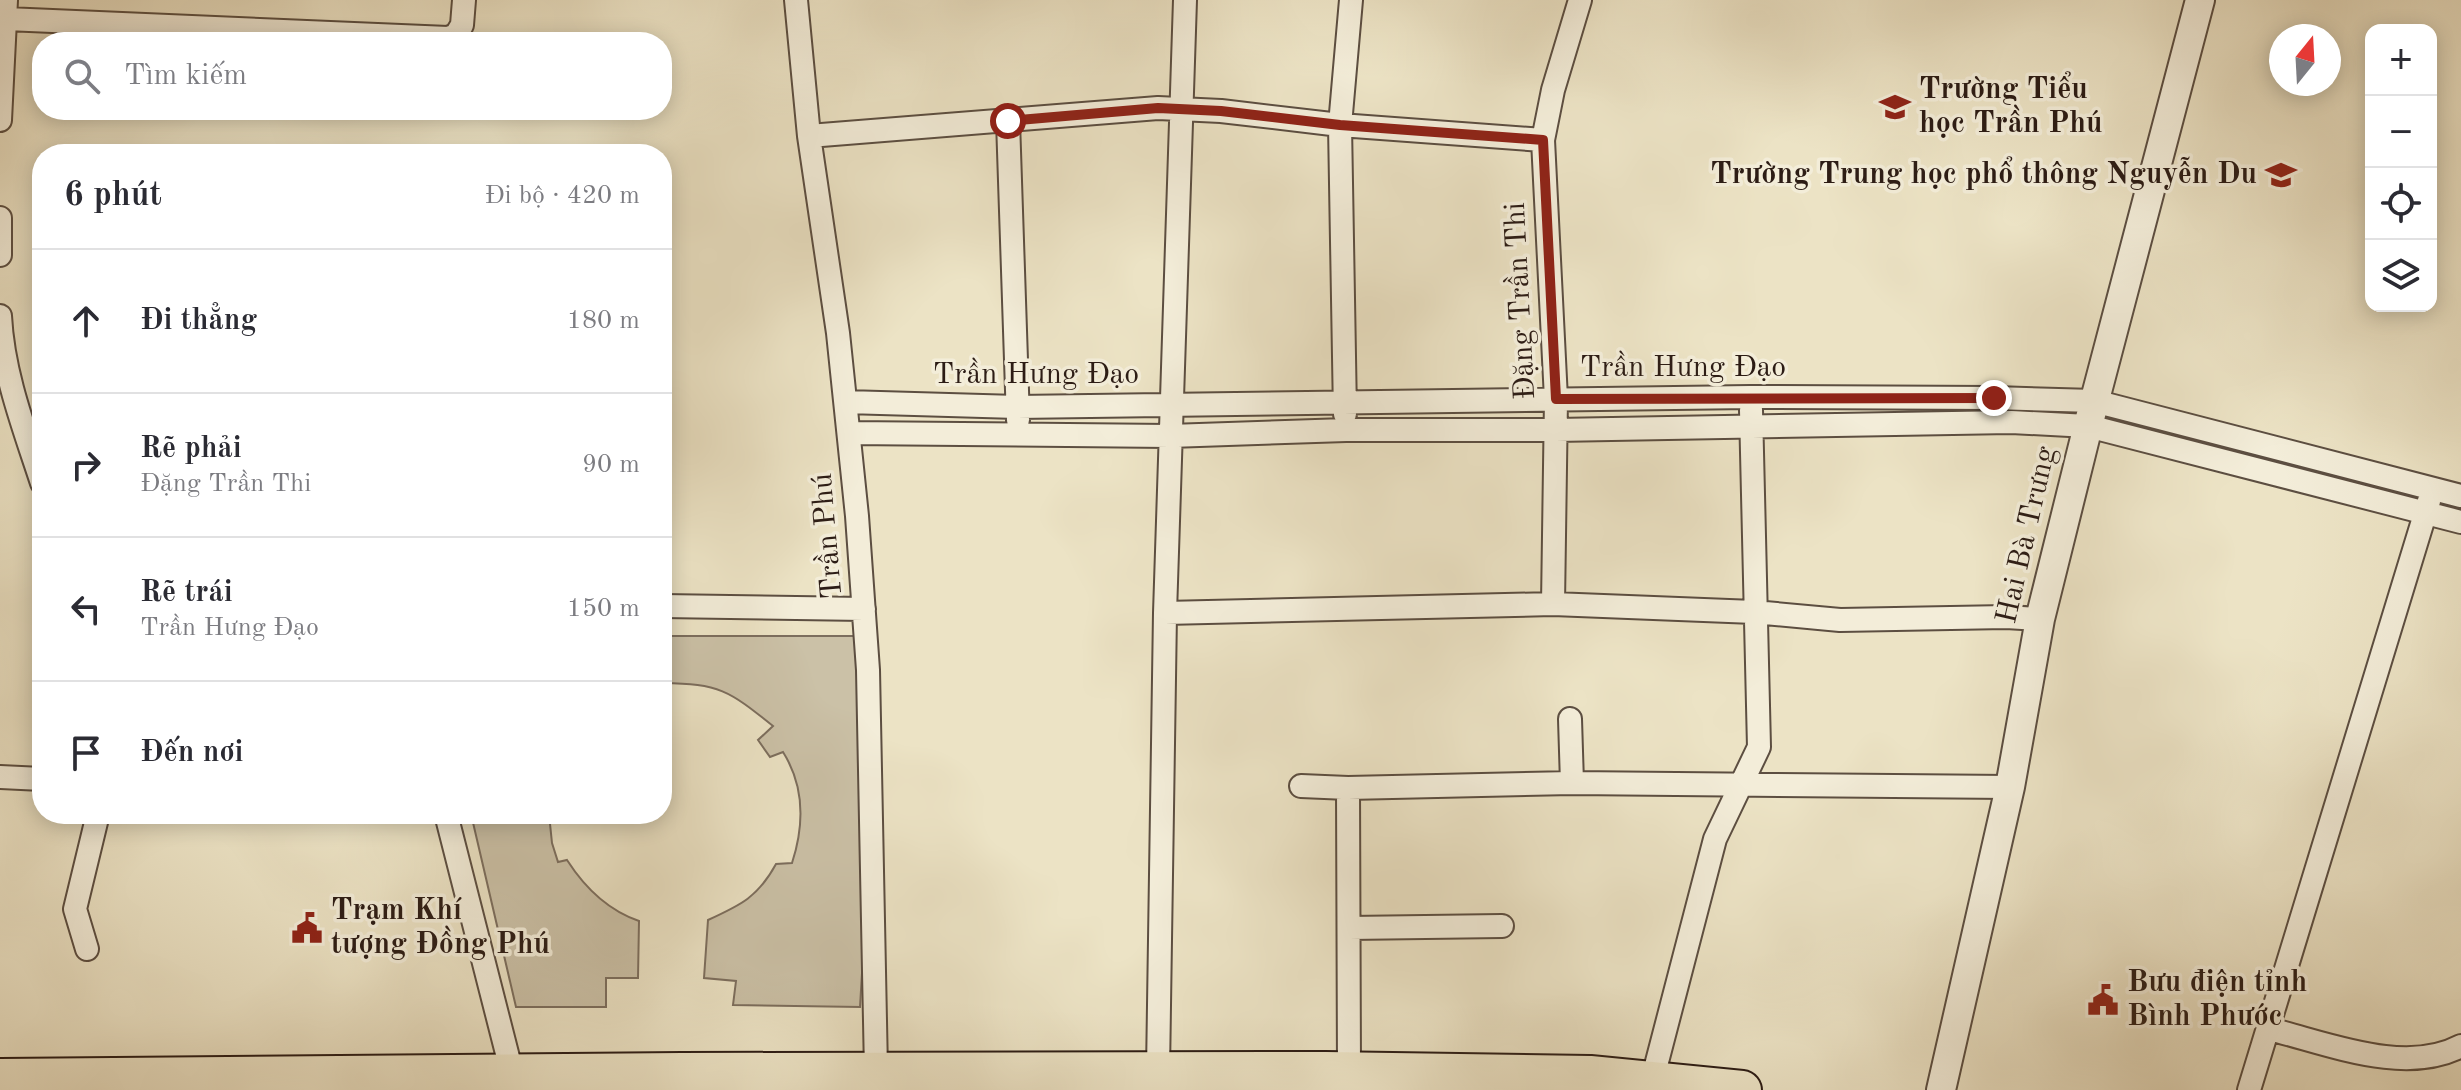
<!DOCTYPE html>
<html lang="vi">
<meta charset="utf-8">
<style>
:root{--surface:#fff;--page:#f2f2f3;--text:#2b2b33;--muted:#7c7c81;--line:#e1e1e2}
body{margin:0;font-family:"Old Standard TT",serif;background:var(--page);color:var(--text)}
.controls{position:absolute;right:24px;top:24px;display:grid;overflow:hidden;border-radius:16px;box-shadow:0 4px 20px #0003}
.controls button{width:72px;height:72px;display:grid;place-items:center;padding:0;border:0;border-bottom:2px solid var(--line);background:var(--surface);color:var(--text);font:40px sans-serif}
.compass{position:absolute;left:2269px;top:24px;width:72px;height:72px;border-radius:50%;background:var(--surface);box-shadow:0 4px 20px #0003;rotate:18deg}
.stop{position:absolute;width:24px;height:24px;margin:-18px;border:6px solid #8f2418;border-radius:50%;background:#fff}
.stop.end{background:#8f2418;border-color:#fff;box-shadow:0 2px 8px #0008}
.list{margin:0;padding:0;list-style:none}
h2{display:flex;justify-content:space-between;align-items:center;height:104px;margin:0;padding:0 32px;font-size:34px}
h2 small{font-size:26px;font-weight:400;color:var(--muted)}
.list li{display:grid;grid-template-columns:52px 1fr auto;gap:24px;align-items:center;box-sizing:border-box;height:144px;padding:0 32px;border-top:2px solid var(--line)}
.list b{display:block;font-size:30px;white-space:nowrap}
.list p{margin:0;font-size:26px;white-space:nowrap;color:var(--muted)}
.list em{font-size:26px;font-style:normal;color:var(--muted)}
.icon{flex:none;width:44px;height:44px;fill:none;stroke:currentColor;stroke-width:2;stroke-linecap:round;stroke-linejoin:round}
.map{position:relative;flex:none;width:2461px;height:1090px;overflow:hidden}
.search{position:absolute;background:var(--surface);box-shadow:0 4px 20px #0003;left:32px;top:32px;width:640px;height:88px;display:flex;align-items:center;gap:20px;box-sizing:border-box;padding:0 28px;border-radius:32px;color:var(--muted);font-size:30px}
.panel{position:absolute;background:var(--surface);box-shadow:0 4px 20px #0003;left:32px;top:144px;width:640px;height:680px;border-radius:32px}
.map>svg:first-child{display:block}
.green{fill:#cbc1a7;stroke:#7c6e5e;stroke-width:2}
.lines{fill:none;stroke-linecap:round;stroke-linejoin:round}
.minor-casing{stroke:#5c4e41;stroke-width:26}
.tertiary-casing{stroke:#5c4e41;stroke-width:32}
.trunk-casing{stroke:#2c1c15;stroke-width:42}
.minor{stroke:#f3edd9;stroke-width:22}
.tertiary{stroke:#f3edd9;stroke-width:28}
.trunk{stroke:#ece3c5;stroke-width:38}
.route{stroke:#8f2418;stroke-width:10}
.labels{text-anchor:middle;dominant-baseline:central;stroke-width:7;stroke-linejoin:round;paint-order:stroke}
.poi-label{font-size:30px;font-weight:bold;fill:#2c1c15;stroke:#f3edd9;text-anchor:start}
.street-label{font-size:30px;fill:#2c1c15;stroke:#f3edd9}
</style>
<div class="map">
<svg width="2461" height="1090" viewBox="0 0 2461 1090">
<rect width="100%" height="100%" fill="#ece3c5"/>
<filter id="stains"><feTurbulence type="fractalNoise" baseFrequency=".0025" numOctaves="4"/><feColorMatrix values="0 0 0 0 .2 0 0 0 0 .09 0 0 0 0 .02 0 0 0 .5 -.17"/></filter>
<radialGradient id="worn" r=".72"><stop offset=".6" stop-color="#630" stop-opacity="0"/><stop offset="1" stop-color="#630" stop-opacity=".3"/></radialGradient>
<path class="green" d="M662 636H858L863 956 860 1007 733 1005 736 981 704 978 708 920C741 905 758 897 776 864L792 863C804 826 805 787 783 752L770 757 758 740 773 726C728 690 720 684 662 683Z
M471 814H549L552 843 558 862 567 860C585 888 607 910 639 921L638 978H606V1007H516Z"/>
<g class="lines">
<defs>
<path id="minor" d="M796 0 809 136 838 333 857 516 868 670 876 1071
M6 19 448 38 456 35 462 25 464 0
M0 120 6 0
M1008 121 1018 420
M809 136 1158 108 1221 111 1340 125 1543 140
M0 218V255
M0 316C3 374 24 428 42 483
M846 402 1017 407 1750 397 1994 398 2094 401 2461 496
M1345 414 1340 125 1351 0
M849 433 1170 436 1346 430H1556L2011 422 2088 426 2461 522
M1553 604 1556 399 1543 140 1553 90 1580 0
M662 606 864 609
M1165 613 1553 604 1754 612 1840 620 2006 617 2040 619
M1570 719 1572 783
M0 777 42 779
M1301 786 1348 788 1572 783 2010 787
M1348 788 1349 1071
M446 814 512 1073
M1349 928 1502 926
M87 949 75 909 98 814
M2269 1029C2327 1043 2405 1076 2461 1046
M1158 1071 1165 613 1185 0
M1652 1081 1715 839 1759 747 1751 410
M2249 1090 2429 501"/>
<path id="tertiary" d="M1941 1090 2010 787 2040 619 2088 426 2200 0"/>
<path id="trunk" d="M0 1078 682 1072 1326 1071 1590 1075 1742 1090"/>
</defs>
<use href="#minor" class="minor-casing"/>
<use href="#tertiary" class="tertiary-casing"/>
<use href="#trunk" class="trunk-casing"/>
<use href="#minor" class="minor"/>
<use href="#tertiary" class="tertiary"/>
<use href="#trunk" class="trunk"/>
</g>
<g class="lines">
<path class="route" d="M1008 121 1158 108 1221 111 1340 125 1543 140 1556 399 1994 398"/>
</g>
<defs>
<symbol id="school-bare" viewBox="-9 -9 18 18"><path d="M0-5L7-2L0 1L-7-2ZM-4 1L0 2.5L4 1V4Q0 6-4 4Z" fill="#8f2418" stroke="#f3edd9" stroke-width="2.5" paint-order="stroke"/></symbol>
<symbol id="civic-bare" viewBox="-9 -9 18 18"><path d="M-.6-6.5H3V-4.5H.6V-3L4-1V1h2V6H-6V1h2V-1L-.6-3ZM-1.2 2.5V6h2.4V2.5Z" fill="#8f2418" stroke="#f3edd9" stroke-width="2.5" paint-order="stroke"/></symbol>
</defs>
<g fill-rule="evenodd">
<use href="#school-bare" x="1873" y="85" width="44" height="44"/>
<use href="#school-bare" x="2259" y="153" width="44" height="44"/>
<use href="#civic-bare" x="285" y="906" width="44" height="44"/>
<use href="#civic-bare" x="2081" y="978" width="44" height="44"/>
</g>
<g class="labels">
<g class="poi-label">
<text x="1919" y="90">Trường Tiểu<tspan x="1919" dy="34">học Trần Phú</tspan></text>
<text x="2257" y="175" text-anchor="end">Trường Trung học phổ thông Nguyễn Du</text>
<text x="331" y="911">Trạm Khí<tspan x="331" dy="34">tượng Đồng Phú</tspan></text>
<text x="2127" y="983">Bưu điện tỉnh<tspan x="2127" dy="34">Bình Phước</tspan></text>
</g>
<g class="street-label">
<text transform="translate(1521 301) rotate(-93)">Đặng Trần Thi</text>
<text x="1683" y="368">Trần Hưng Đạo</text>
<text x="1036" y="375">Trần Hưng Đạo</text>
<text transform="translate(2027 535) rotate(-77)">Hai Bà Trưng</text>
<text transform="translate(828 536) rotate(-95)">Trần Phú</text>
</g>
</g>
<rect width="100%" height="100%" filter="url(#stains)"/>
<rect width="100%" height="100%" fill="url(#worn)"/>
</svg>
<div class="controls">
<button>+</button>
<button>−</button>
<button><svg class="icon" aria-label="locate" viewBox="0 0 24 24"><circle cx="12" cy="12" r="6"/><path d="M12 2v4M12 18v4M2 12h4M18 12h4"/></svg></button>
<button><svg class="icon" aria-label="layers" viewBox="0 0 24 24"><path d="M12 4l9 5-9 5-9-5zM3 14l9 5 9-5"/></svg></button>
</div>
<svg class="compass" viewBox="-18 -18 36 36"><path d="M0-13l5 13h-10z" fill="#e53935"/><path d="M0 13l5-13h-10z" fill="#7c7c81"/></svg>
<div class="stop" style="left:1008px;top:121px"></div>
<div class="stop end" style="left:1994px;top:398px"></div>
<div class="search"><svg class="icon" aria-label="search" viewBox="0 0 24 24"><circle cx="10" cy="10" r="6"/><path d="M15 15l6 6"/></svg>Tìm kiếm</div>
<section class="panel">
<h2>6 phút<small>Đi bộ · 420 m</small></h2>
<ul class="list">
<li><svg class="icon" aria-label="ahead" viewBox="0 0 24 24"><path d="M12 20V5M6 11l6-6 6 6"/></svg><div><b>Đi thẳng</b></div><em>180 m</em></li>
<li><svg class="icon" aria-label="right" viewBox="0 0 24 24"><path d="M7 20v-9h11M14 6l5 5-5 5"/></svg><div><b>Rẽ phải</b><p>Đặng Trần Thi</p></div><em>90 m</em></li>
<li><svg class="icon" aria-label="left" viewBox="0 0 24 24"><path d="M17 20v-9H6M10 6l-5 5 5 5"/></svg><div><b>Rẽ trái</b><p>Trần Hưng Đạo</p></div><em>150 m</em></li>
<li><svg class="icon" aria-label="arrive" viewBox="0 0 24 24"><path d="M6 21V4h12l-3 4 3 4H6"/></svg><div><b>Đến nơi</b></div></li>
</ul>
</section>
</div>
